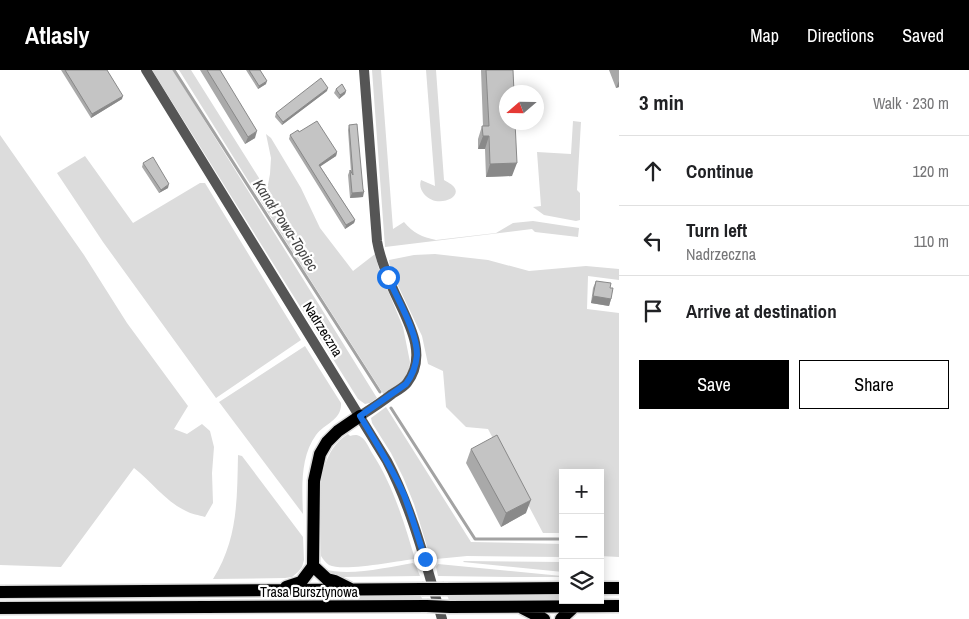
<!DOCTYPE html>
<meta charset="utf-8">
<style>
:root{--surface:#fff;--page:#f2f2f2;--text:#202124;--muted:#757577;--line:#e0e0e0;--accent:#000}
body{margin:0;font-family:"Archivo Narrow",sans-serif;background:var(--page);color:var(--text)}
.controls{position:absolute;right:15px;bottom:15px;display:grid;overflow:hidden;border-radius:0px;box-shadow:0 2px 12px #0003}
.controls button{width:45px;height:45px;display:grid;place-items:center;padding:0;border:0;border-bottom:1px solid var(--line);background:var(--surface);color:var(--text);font:25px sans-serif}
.compass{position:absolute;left:499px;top:15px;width:45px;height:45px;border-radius:50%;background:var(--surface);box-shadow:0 2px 12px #0003;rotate:250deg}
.stop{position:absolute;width:15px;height:15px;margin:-11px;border:4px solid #1a73e8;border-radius:50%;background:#fff}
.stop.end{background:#1a73e8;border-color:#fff;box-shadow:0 1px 5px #0008}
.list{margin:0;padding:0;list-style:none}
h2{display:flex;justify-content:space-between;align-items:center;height:65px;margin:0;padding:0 20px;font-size:21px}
h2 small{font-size:16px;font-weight:400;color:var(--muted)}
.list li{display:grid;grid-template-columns:32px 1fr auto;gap:15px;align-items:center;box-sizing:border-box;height:70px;padding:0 20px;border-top:1px solid var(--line)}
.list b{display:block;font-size:19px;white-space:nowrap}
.list p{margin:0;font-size:16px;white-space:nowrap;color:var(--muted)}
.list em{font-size:16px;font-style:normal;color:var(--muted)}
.actions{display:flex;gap:10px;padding:15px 20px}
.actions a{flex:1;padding:11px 0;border:1px solid var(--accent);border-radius:0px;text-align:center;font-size:18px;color:var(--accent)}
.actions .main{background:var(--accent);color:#fff}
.icon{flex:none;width:28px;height:28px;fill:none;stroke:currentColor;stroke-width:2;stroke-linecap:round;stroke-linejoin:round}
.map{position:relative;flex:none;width:619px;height:549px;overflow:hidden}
header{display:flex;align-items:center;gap:30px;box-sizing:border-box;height:70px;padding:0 25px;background:var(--accent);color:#fff}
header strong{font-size:24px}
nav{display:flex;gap:28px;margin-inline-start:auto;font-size:18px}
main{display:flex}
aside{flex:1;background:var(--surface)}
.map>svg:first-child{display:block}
.green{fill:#dcdcdc}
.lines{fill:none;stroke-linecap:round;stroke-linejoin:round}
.stream{stroke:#a3a3a3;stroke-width:3}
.major-casing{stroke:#dbdbdb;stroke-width:15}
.minor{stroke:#555;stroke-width:10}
.major{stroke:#000;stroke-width:12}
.major-bridge-casing{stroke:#dbdbdb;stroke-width:15;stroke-linecap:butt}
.major-bridge{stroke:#000;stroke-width:12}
.wall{fill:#a9a9a9}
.shaded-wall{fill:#898989}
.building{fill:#c4c4c4;stroke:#898989}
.route{stroke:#1a73e8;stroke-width:6}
.labels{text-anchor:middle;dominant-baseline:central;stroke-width:4.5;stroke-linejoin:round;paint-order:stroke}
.street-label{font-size:14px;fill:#000;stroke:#fff}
.water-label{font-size:15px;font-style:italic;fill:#444;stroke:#fff}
</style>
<header>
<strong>Atlasly</strong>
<nav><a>Map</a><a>Directions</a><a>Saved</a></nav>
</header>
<main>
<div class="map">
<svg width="619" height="549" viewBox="0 0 619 549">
<rect width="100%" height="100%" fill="#fff"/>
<path class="green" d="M152 0H173L377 328 370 333 365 334 358 329Z
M179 0H191L259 108 265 130 270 104 271 88 266 64 271 68 301 118 320 158 353 201 375 184 379 199 403 257 410 292 408 308 384 325 292 181Z
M372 0H381L393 159 404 152C413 163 422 167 436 170L496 163 513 153 533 151 579 158 578 167 535 162 532 159 385 177Z
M426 0H436L444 110C447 112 452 114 454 117 463 128 436 139 424 124 421 120 419 116 421 110L435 116Z
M573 51 581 52 577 120 580 123V150L576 151 544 145 533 137 541 136 537 82 571 84Z
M0 65 84 185 127 253 188 336 174 359 187 364 202 354 210 361 214 377 212 403 213 433 205 447C199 445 191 444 186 441 166 432 151 411 134 398L61 497 0 495Z
M85 86 133 153 200 113H205L301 270 216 328 103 172 57 103Z
M435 184 488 190 529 201 586 196 619 199V210L588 206 587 239 619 243V487L600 486V403H563V463H543L488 359 466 357 446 337 443 301 428 294 422 266 390 199 389 190 414 185Z
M305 276 341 333C342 350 325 353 316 365 300 387 302 418 303 444L219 332Z
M386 337 471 472 563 474V487L467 486 436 489 429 483 414 434 403 407 391 383 372 353 371 348Z
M348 364 350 366C354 365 357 364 361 367 366 370 369 378 372 383 393 415 404 452 415 489 397 491 343 502 329 495 326 493 323 489 321 486V413C324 394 330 375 348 364Z
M238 385 242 386 303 467 304 490 302 497 298 502 292 507 285 508 213 509C238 469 237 430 238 385Z
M464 491 563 492V502L463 492Z
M413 493 416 496 420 506 340 507 331 505 324 499C349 507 388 497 413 493Z
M438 494 562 506V507H516L438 506 436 497Z
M447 525H563V530H449Z
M338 526H421L423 531 337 530 323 528Z"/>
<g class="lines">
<path class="stream" d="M174 0 380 322
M391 338 475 469H563"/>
<defs>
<path id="major" d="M313 496 327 509 335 511 349 518
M286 517 301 512 313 496 314 411 320 384 327 372 338 361 360 346
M600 518H619
M444 519 563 518
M0 522 422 519
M450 537 619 536
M0 538 427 536
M522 538 544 549
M561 549 575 536"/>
</defs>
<use href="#major" class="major-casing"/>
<path class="minor" d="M146 0 387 391C413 441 426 495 442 549
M360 346C371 339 382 332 392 324 397 321 404 317 407 313 430 283 405 247 393 219 386 203 380 188 377 171L364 0"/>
<use href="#major" class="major"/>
<defs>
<path id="major-bridge" d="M422 519H444
M427 536 450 537"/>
</defs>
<use href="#major-bridge" class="major-bridge-casing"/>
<use href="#major-bridge" class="major-bridge"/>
</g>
<path class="wall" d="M61 0H107L122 29 91 48Z
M200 0H220L255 68 245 74Z
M246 0H260L266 14 258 19Z
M481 0H513L512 106 486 107 485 79H478V69L482 56H483Z
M609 0H619V17L616 18Z
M336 19 346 21 345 24 339 29 334 23Z
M327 21 282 55 275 47 276 43Z
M349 55 363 127 350 128 348 105 350 100 351 102 348 60Z
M299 62 337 82 336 86 320 96 355 150 354 153 345 159 289 69 290 65Z
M143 93 168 118 159 123 142 97Z
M596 211 610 218 611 229 609 236 591 233 593 218Z
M471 379 526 443 501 457 466 393Z"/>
<path class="shaded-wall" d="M267 11 266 14 258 19 259 16Z
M619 11V17L616 18Z
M328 18 327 21 282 55 283 52Z
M346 21 345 24 339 29 340 25Z
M123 26 122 29 91 48 92 44Z
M257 61 255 68 245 74 248 67Z
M483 66H489L485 79H478Z
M337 82 336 86 318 98 319 95Z
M517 93 512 106 486 107 490 94Z
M169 114 168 118 159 123 161 120Z
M364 122 363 127 350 128 352 123Z
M355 150 354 153 345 159 346 155Z
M593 226 611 229 609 236 591 233Z
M531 430 526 443 501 457 506 443Z"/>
<path class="building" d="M65 0H107L123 26 92 44Z
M207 0H220L257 61 248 67Z
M249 0H260L267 11 259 16Z
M486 0H513L514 22H506V52H515L517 93 490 94 489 66H483L482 56H489Z
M321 8 328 18 283 52 276 43Z
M342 14 346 21 340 25 336 19Z
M317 51 337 82 319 95 355 150 346 155 290 65 298 60 299 62Z
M357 54 363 119 364 122 352 123 350 100 353 105 349 55Z
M153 87 169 114 161 120 143 93Z
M596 211 611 213 610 218H613L611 229 593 226Z
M497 365 531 430 506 443 471 379Z"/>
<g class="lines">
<path class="route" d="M388 207C397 229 417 261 417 285 416 295 412 306 406 314L360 346C376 372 392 398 404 425 412 446 418 467 425 489"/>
</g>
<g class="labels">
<g class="street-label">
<text transform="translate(323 259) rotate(58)">Nadrzeczna</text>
<text x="309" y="522">Trasa Bursztynowa</text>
</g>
<g class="water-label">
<text transform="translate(286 155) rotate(57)">Kanał Powa-Topiec</text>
</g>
</g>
</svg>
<div class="controls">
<button>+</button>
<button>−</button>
<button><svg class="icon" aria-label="layers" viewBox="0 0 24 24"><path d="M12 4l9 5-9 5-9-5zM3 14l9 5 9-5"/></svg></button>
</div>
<svg class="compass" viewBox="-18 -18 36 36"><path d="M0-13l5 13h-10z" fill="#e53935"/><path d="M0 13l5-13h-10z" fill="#757577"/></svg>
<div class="stop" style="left:388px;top:207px"></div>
<div class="stop end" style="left:425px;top:489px"></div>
</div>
<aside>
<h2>3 min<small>Walk · 230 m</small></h2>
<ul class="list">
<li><svg class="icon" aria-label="ahead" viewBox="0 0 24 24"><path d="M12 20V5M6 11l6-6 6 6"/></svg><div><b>Continue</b></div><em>120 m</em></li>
<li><svg class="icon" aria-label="left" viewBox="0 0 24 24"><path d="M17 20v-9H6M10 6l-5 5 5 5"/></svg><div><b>Turn left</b><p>Nadrzeczna</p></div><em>110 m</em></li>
<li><svg class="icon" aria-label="arrive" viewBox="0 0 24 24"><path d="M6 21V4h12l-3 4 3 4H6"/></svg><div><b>Arrive at destination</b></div></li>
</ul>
<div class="actions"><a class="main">Save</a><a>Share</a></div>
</aside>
</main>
